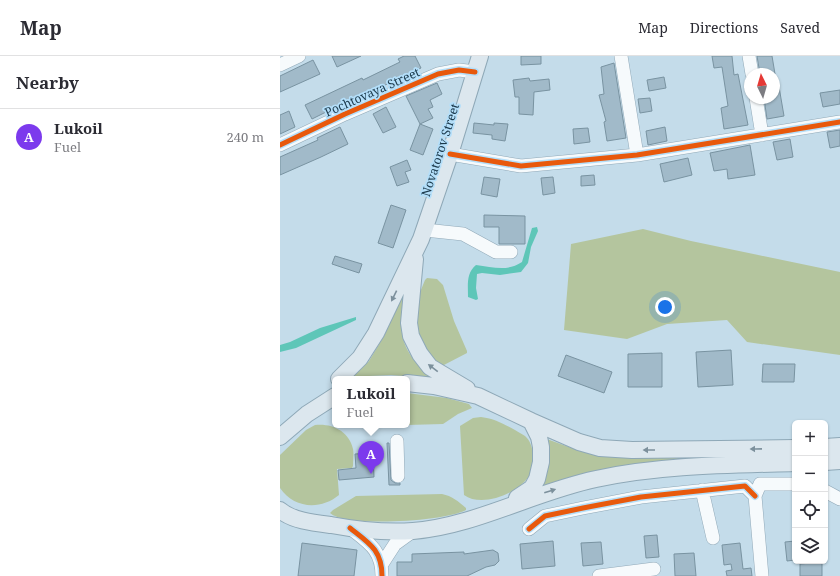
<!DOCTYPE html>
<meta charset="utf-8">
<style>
:root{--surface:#fff;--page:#f7f7f7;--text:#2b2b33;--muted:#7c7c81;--line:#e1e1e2;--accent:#7c3aed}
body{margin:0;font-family:"Noto Serif",serif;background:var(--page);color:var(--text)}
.controls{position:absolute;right:12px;bottom:12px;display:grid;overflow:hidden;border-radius:6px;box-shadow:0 1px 3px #0004}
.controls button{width:36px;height:36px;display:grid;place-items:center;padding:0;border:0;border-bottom:1px solid var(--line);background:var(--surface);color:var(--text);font:20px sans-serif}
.compass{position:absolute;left:464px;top:12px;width:36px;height:36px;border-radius:50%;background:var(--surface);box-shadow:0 1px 3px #0004;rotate:355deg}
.you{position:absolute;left:385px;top:251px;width:14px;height:14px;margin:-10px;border:3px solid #fff;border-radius:50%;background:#1a73e8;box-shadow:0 0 0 6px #1a73e833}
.badge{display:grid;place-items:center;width:26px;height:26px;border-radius:50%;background:var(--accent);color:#fff;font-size:13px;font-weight:700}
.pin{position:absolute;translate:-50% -33px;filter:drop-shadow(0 1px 2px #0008)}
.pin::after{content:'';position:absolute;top:21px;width:14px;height:12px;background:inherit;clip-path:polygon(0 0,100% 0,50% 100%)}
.popup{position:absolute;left:52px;top:320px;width:78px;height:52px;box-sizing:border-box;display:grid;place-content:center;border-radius:6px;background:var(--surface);filter:drop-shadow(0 1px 3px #0005);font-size:13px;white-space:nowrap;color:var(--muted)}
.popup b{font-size:15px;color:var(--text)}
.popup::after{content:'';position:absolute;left:50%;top:100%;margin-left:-8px;border:8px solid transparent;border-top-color:var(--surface)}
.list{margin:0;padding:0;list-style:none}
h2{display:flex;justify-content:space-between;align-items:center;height:52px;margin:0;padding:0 16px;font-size:17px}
h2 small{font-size:13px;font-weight:400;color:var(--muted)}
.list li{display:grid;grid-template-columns:26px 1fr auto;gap:12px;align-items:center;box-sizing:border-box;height:56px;padding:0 16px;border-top:1px solid var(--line)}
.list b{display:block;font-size:15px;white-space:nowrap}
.list p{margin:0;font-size:13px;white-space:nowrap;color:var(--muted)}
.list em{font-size:13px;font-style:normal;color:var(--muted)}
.icon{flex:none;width:22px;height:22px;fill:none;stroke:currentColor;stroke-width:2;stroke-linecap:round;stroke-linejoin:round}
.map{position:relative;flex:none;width:560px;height:520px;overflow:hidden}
header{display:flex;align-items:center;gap:24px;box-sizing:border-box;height:56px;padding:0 20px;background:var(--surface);border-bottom:1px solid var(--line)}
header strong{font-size:19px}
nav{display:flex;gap:22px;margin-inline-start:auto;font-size:14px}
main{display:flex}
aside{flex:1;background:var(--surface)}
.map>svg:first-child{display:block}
.green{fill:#b4c59e}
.water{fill:#5ec6b8}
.building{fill:#a1bac9;stroke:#7993a1}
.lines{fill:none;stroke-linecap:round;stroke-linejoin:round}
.minor-casing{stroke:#91a9b8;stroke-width:14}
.major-casing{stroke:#8ea8b7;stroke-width:18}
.minor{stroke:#f6fafc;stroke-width:13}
.major{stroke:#dce7ee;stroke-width:16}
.cycleway-casing{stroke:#b4dffa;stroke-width:8}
.cycleway{stroke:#e8590c;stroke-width:5}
.oneway{fill:#7c909c}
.labels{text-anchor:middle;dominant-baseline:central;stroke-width:3.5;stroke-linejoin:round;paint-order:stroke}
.street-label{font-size:12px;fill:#1b394b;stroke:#b4dffa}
</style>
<header>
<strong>Map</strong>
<nav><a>Map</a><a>Directions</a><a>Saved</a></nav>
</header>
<main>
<aside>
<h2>Nearby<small></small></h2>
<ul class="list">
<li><span class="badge">A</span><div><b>Lukoil</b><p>Fuel</p></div><em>240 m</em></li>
</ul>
</aside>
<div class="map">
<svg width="560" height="520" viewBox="0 0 560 520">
<rect width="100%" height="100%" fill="#c4dcea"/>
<path class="green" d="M363 173 411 185 560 216V299L467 286 447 264 387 268 347 283 284 274 291 188Z
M147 222 157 223 163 229 174 265 187 295V297L162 310H159L137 284 134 251 145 224Z
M125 233C117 275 119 293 151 322L111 319 89 320 71 323 89 305 104 280Z
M127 337 167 342 189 348 192 352 178 358 163 368 127 369Z
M201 361C215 363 222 367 235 374 238 376 242 378 245 380 250 384 252 391 253 397 253 402 254 410 252 415 243 436 203 453 184 439L180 370 193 362Z
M35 369C52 367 69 375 73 393 74 398 73 404 73 410L72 412 57 413 59 439C41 454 14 453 0 432V399L26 374Z
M264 382 297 394 313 398 360 402 421 401 515 396 258 432Z
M162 438C172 440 178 445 186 452V454C167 465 66 472 50 457L53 454 76 440Z"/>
<path class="water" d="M257 171 258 175 251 191 248 207 241 216 220 219 202 217 197 218 196 232 198 243 196 244 188 241C188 229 186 217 196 209 213 211 227 216 242 206L252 172Z
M76 261V264L16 292 0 296V289L10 286 40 272Z"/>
<path class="building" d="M52 0H81L57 11Z
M124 0H135L141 12 99 32 98 30 32 63 25 49 82 22 83 24 120 6 118 3Z
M241 0H261V8L241 9Z
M432 0H452L454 19 458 18 468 69 444 73 441 52 448 50 442 11 434 12Z
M477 0H492L495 18H480Z
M33 4 40 18 0 36V20Z
M334 7 346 82 327 85 324 66 326 65 319 39 324 38 321 11Z
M384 21 386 32 369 35 367 24Z
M249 22 250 25 269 23 270 34 254 36 253 59 239 58V41H235L233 24Z
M494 25H498L504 60 487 63 484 42H494Z
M157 27 162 38 150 44 153 51 148 53 153 62 140 68 126 40Z
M560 34V48L543 51 540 37Z
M370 42 372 55 360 57 358 43Z
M106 51 116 71 103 77 93 58Z
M9 55 15 71 0 78V59Z
M194 67 214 69V67L228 68 225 85 212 83V79L193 77Z
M140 68 153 73 143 99 130 94Z
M60 71 68 88 41 101 0 119V101L38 84 37 82Z
M385 71 387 85 368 89 366 75Z
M308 72 310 86 294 88 293 73Z
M560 74V90L550 92 547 76Z
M510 83 513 101 497 104 493 86Z
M470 89 475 119 448 123 447 113 434 115 430 97Z
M408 102 412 119 384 126 380 108Z
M127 104 131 114 125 116 129 126 117 130 110 111Z
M314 119 315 129 301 130V120Z
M204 121 220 123 217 141 201 138Z
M273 121 275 137 263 139 261 122Z
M111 149 126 154 113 192 98 187Z
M204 159 245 160V188H219V171H204Z
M55 200 82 208 79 217 52 208Z
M451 294 453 329 418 331 416 296Z
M382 297V331H348V298Z
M286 299 332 316 324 337 278 320Z
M483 308H515L514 326H482Z
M107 387H109L111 424 115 427H120V429H109Z
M93 397 94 421 59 424 58 414 76 412 75 398Z
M377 479 379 501 366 502 364 480Z
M273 485 275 510 242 513 240 488Z
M515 485V504L507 505 505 486Z
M321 486 323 508 303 510 301 487Z
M22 487 77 494 74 520H18Z
M460 487 463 513 471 512 472 520H447L446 515 452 514 451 508 444 509 442 489Z
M213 494 218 497 219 505 215 509 206 511 187 520H117V506H132V498L184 496V498Z
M414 497 416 520H395L394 498Z
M542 506V520H520V508Z"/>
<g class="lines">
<defs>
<path id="minor" d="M341 0 357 99
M469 0 472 18
M0 9 19 0
M476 42 482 79
M0 89 65 58 158 18 179 14 195 16
M170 98 241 110 357 99 560 66
M145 174 183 178 216 196H231
M117 385 118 420
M422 434 433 482
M545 435 560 443
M70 472C89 487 102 494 102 520
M249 473 265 460 303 452 361 441 465 430 475 440
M102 508 115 488 133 475
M319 520 374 513
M482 520 475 440 480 428H515"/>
<path id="major" d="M135 203 129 267 131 280 140 298 150 311 187 333
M59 323 80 302 96 277 141 183 170 98 200 0
M127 327 154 330 198 340 251 365 259 381 261 391V406L257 423 252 432 237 442
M251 365 299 386 320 392 352 394 515 392
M0 381 27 358 55 340
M545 391 560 390
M545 406 560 405
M0 454C13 465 34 467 51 469 78 474 106 477 133 475 195 470 254 436 316 423 381 409 449 409 515 407"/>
</defs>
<use href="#minor" class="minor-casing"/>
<use href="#major" class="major-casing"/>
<use href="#minor" class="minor"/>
<use href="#major" class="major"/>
<defs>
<path id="cycleway" d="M0 89 65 58 158 18 179 14 195 16
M170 98 241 110 357 99 560 66
M70 472C89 487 102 494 102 520
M249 473 265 460 303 452 361 441 465 430 475 440"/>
</defs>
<use href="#cycleway" class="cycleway-casing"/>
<use href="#cycleway" class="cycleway"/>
</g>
<defs><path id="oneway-solid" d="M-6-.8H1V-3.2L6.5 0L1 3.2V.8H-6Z"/></defs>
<g class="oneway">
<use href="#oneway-solid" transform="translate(114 240) rotate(116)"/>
<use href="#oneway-solid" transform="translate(153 312) rotate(-143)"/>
<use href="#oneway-solid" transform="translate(476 393) rotate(179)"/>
<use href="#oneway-solid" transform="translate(369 394) rotate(180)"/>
<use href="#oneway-solid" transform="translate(270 435) rotate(-17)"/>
</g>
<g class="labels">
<g class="street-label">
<text transform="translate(92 36) rotate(-24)">Pochtovaya Street</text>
<text transform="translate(160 94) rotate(-72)">Novatorov Street</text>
</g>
</g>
</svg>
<div class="controls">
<button>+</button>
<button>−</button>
<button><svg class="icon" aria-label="locate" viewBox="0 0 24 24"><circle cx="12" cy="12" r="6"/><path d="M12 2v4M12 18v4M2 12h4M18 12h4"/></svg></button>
<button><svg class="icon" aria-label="layers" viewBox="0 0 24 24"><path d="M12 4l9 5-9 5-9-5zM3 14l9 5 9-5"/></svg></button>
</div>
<svg class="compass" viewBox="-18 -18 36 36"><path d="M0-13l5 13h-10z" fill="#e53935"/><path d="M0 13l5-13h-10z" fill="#7c7c81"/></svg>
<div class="you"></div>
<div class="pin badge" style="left:91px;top:418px">A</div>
<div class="popup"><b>Lukoil</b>Fuel</div>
</div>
</main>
